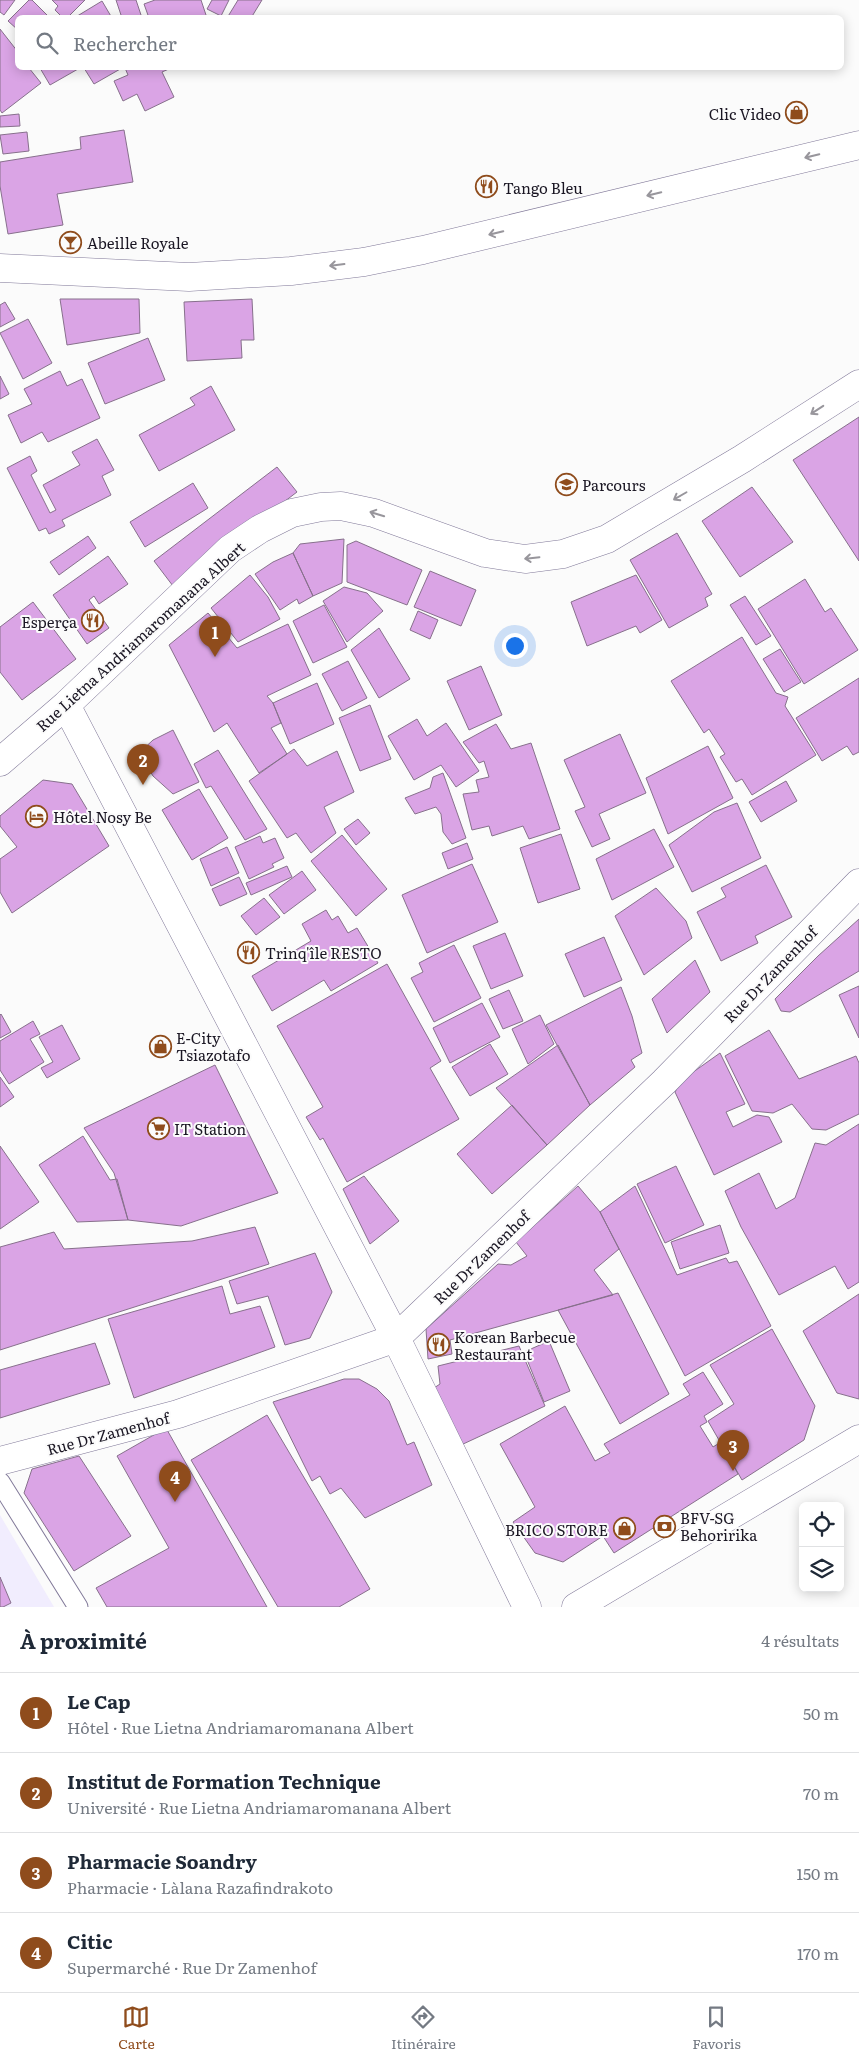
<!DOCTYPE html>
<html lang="fr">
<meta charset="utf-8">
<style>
:root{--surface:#fff;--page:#f2f2f3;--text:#1f2937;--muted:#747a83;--line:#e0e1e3;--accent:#8f4c1c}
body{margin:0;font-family:Literata,serif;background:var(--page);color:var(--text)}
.controls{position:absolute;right:15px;bottom:15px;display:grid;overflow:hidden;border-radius:8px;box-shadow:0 2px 12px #0003}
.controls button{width:45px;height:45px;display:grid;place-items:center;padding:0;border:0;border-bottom:1px solid var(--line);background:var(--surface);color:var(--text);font:25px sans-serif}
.you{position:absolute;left:514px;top:645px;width:18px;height:18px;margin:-12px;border:4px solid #fff;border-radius:50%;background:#1a73e8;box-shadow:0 0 0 8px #1a73e833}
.badge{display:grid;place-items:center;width:32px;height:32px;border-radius:50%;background:var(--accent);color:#fff;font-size:16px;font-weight:700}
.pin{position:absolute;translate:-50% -41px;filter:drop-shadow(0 1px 2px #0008)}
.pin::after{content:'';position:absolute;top:26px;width:18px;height:15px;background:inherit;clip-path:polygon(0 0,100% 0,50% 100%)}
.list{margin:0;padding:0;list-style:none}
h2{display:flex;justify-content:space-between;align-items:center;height:65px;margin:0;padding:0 20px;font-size:21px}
h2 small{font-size:16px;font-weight:400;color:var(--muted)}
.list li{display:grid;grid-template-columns:32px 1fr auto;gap:15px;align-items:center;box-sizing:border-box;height:80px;padding:0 20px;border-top:1px solid var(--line)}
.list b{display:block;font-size:19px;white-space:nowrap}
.list p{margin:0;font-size:16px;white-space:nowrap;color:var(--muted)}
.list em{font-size:16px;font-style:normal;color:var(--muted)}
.icon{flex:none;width:28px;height:28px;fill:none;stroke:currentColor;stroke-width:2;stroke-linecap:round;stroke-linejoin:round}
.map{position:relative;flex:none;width:859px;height:1607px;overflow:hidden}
.search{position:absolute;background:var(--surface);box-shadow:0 2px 12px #0003;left:15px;right:15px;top:15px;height:55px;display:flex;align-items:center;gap:12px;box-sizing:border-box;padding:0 18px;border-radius:8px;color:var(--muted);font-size:19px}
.sheet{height:385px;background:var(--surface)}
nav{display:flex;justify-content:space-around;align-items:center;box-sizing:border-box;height:70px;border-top:1px solid var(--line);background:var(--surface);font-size:14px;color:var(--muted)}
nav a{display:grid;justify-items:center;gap:2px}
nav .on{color:var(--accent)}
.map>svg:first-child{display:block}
.built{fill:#f1edfe}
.building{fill:#daa4e5;stroke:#87708c}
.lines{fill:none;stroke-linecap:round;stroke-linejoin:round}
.service-casing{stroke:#817999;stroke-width:21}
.minor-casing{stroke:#817999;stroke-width:29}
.tertiary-casing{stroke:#817999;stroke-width:29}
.secondary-casing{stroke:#817999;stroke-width:29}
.service{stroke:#fff;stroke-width:19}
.minor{stroke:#fff;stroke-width:28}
.tertiary{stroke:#fff;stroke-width:28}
.secondary{stroke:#fff;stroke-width:28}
.oneway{stroke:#98969c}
.labels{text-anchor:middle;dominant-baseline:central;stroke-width:4;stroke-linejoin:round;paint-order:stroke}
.poi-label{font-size:15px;fill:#1a1623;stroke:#fbfbfb;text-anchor:start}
.street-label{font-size:15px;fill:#1a1623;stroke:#fbfbfb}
</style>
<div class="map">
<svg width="859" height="1607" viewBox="0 0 859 1607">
<rect width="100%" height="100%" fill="#fbfbfb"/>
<path class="built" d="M0 1515 54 1607H0Z"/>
<path class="building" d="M0 0H15L4 15 0 12Z
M29 0H32L50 18H18V30L8 21Z
M52 0H85L67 18H63L55 10 58 6Z
M116 0H136L142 18H122Z
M155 0H201L207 18H149L144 4Z
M212 0H229L221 16 207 9Z
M238 0H262L251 18H227Z
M102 1 112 18H74Z
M0 29 18 52V68H29L41 83 2 113 0 110Z
M40 68H77L78 69 50 85Z
M84 68H122L94 84Z
M125 68H171L162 72 174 97 145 111 137 94 123 101 114 81 128 75Z
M19 114 20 126 0 127V116Z
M124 130 133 182 57 194 63 225 8 234 0 186V162L81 149 80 137Z
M27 132 29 151 3 154 0 135Z
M60 299H139L140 333 67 345Z
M252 299 254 340H241L242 358 187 361 184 302Z
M5 302 15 319 0 327V305Z
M28 319 52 363 23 379 0 333Z
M148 338 165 380 105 404 88 363Z
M60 371 67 386 82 379 100 418 48 442 42 432 21 443 8 415 32 404 24 389Z
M0 376 9 394 0 399Z
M211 386 235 430 159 471 139 435 195 405 190 398Z
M859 417V561L793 460Z
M97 439 114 470 102 476 111 495 62 520 65 526 49 534 46 528 39 531 7 468 30 456 37 471 31 475 50 513 56 510 43 485 80 465 72 452Z
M277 467 297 492 173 586 154 561Z
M193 483 208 508 145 547 130 522Z
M752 487 793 542 740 577 702 521Z
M677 533 712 594 705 598 708 606 669 628 630 560Z
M88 536 96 548 59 575 50 562Z
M344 539 342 583 313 596 293 553 300 544Z
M356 541 422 570 407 605 347 582V545Z
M293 553 313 596 299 604 297 599 280 610 255 574 273 562Z
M108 556 128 584 99 604 94 596 89 600 109 628 87 644 53 595Z
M430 571 476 590 461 626 414 607Z
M250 575 268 597 280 619 238 642 211 608Z
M636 575 662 620 640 633 636 626 587 646 571 602Z
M805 579 825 612 831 608 858 650 804 684 758 609Z
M344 587 367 593 383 611 347 642 323 601Z
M745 596 771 636 756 645 730 605Z
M33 602 76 659 22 700 0 672V627Z
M324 605 347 647 313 663 293 621Z
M418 611 438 620 430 639 410 630Z
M208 613 237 648 288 624 311 675 267 696 273 703 281 723 271 728 287 754 259 773 227 723 214 732 169 645Z
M379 628 410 679 379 698 351 650Z
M742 637 776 693 788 697 785 706 816 755 752 795 742 779 736 782 720 757 725 754 709 729 704 733 671 681Z
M780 649 801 682 784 692 763 659Z
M348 661 367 698 342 711 322 674Z
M481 666 502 715 469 730 447 681Z
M859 678V752L853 755 847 746 822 761 796 718Z
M317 683 334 724 290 744 273 703Z
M370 705 391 759 360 771 339 718Z
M417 719 427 736 446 723 479 771 456 787 441 765 414 780 388 736Z
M496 724 511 749 531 743 560 829 529 839 523 826 492 836 489 826 472 830 463 794 479 792 476 780 489 777 484 761 479 763 463 742Z
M173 730 199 782 173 794 153 776 139 753 153 740Z
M620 734 646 793 599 814 610 839 592 847 575 811 585 807 564 760Z
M708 746 733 798 668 834 646 778Z
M294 749 307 766 337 751 354 792 324 807 336 833 311 853 296 833 287 838 249 781Z
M218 750 267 829 245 840 211 786 206 788 194 764Z
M443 773 466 838 452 844 443 832 441 814 436 807 415 814 405 798 430 788 433 777Z
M43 780 72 784 109 846 12 913 0 892V859L17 847 0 826V816Z
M786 781 797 801 761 822 749 802Z
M199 789 228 838 192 860 162 810Z
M737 803 761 858 692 892 669 845 714 812Z
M358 819 370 833 356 845 344 829Z
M654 829 674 867 612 900 596 859Z
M561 834 580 889 538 903 520 848Z
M342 835 387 889 356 916 311 861Z
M260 836 263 843 275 838 284 858 272 864 274 867 249 879 235 847Z
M467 843 473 859 448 869 442 853Z
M227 847 239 873 211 886 200 859Z
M472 864 498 922 427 953 402 895Z
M766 865 792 917 755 936 758 943 721 961 697 912 726 897 721 888Z
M287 866 292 877 251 895 246 883Z
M302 871 316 890 284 914 269 895Z
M239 877 247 894 220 906 212 889Z
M656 888 686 921 692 938 644 975 615 916Z
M264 898 280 917 256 935 241 916Z
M326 910 332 920 338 916 348 933 357 928 378 963 331 991 324 980 272 1011 252 976 311 941 302 924Z
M859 919V971L790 1012 781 1011 775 999 818 956Z
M505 933 523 976 491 989 473 946Z
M604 937 622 980 584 997 565 954Z
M454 945 481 998 434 1022 411 978 423 972 419 963Z
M695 960 710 992 667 1033 652 999Z
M387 964 441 1061 430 1068 459 1119 347 1182 323 1138 320 1140 306 1117 323 1107 277 1026Z
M859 986V1038L839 995Z
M621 987 632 1016 642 1053 631 1060 635 1067 590 1105 546 1025Z
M509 990 523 1021 503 1029 489 999Z
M482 1003 500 1037 450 1063 433 1028Z
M1 1014 11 1032 0 1038V1015Z
M540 1015 554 1044 528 1064 512 1029Z
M33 1021 40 1034 30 1039 44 1062 9 1084 0 1070V1041Z
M62 1025 80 1059 47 1078 41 1068 53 1062 39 1037Z
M769 1030 799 1079 856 1056 859 1063V1114L826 1130 812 1129 792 1104 773 1113 752 1111 725 1056Z
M490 1044 508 1074 470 1096 452 1067Z
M558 1045 590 1105 547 1145 496 1088Z
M720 1053 745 1104 726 1112 733 1127 757 1115 769 1117 782 1142 714 1175 675 1092 682 1080Z
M215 1065 278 1193 181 1226 128 1220 114 1173 84 1128Z
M0 1077 14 1097 0 1107Z
M512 1105 547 1145 492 1194 457 1154Z
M859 1124V1282L848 1289 835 1266 779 1295 741 1227 725 1191 759 1173 776 1209 795 1198 815 1143 826 1145Z
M83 1136 110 1180 117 1179 128 1220 77 1222 39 1165Z
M0 1146 39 1202 0 1229Z
M676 1166 704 1225 665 1243 637 1184Z
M364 1176 399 1221 370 1244 343 1189Z
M578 1186 600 1212 619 1249 594 1270 613 1295 450 1340 452 1354 428 1359 426 1329 498 1264 511 1265 527 1256 516 1242Z
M635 1186 677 1275 726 1258 729 1263 737 1261 771 1326 685 1376 600 1212Z
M720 1225 729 1253 680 1269 671 1242Z
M255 1227 269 1264 0 1350V1247L54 1232 64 1249 192 1241Z
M315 1253 332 1292 310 1338 285 1345 268 1296 237 1304 229 1281Z
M222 1286 230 1314 260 1306 275 1347 134 1398 108 1319Z
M618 1293 669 1394 620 1424 558 1310Z
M859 1294V1399L837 1393 803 1331Z
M772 1329 815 1406 804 1440 742 1480 708 1421 734 1404 710 1365Z
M549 1341 570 1391 544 1402 524 1352Z
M95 1343 110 1384 0 1418V1370Z
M519 1346 545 1406 461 1445 434 1388 440 1384 438 1366Z
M703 1372 723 1404 704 1416 707 1422 700 1426 713 1447 721 1442 738 1474 614 1553 603 1536 563 1562 535 1553 513 1522 535 1507 500 1444 565 1406 595 1461 610 1453 604 1444 690 1395 683 1384Z
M344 1379H359L377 1389 389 1401 407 1445 414 1442 432 1485 365 1518 341 1488 330 1494 320 1476 312 1481 273 1402Z
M267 1415 370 1589 339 1607H278L191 1460Z
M166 1428 267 1607H107L96 1588 169 1548 117 1456Z
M79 1456 131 1536 74 1571 24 1493 32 1469Z
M0 1577 11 1603 3 1607H0Z"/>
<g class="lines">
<defs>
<path id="service" d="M0 1482 78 1607"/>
<path id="minor" d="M0 268 189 277 291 271 364 262 423 250 859 145
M0 1461 178 1414 396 1338 664 1082 859 883"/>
<path id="tertiary" d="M66 705 396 1338 527 1607
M0 762 66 705 230 549 260 529 292 513 321 507 341 506 374 513 485 553 525 559 563 554 607 539 742 459 859 384"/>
<path id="secondary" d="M576 1607 859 1439"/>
</defs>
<use href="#service" class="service-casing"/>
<use href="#minor" class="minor-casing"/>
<use href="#tertiary" class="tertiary-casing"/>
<use href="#secondary" class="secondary-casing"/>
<use href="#service" class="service"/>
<use href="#minor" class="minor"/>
<use href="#tertiary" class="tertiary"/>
<use href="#secondary" class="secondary"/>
</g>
<defs><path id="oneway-shaft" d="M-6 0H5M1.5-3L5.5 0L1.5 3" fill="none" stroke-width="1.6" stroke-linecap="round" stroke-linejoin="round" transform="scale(1.25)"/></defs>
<g class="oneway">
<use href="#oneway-shaft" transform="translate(812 156) rotate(167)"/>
<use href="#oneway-shaft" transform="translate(654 194) rotate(166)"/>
<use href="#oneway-shaft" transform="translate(496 233) rotate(166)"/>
<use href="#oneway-shaft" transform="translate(337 265) rotate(173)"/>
<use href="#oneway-shaft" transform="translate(817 410) rotate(147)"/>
<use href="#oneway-shaft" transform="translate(680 496) rotate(150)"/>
<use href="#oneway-shaft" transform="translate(377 514) rotate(-163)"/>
<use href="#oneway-shaft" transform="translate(532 558) rotate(174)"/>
</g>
<defs>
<symbol id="shop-ring" viewBox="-11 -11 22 22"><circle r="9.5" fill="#fbfbfb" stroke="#8f4c1c" stroke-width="1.5"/><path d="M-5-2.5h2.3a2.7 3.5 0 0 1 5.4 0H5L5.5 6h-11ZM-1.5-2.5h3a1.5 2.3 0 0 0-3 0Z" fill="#8f4c1c"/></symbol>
<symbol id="restaurant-ring" viewBox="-11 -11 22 22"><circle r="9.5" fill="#fbfbfb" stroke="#8f4c1c" stroke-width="1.5"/><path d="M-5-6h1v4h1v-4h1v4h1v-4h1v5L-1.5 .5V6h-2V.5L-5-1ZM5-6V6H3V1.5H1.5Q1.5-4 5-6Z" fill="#8f4c1c"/></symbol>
<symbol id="bar-ring" viewBox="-11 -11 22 22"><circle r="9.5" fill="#fbfbfb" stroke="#8f4c1c" stroke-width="1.5"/><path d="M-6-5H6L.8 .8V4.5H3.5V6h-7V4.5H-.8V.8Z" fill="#8f4c1c"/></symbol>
<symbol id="school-ring" viewBox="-11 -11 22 22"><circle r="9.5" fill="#fbfbfb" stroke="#8f4c1c" stroke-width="1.5"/><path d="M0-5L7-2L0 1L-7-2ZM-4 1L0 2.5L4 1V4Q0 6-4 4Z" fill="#8f4c1c"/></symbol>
<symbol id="hotel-ring" viewBox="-11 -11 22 22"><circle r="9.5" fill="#fbfbfb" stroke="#8f4c1c" stroke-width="1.5"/><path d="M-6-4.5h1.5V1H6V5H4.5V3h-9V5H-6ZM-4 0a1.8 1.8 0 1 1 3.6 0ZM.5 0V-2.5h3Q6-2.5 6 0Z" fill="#8f4c1c"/></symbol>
<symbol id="supermarket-ring" viewBox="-11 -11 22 22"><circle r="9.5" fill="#fbfbfb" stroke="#8f4c1c" stroke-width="1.5"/><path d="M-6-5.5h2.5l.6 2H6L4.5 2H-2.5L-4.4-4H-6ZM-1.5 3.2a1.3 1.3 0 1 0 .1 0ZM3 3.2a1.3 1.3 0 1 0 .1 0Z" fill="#8f4c1c"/></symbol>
<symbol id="bank-ring" viewBox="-11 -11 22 22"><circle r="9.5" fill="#fbfbfb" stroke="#8f4c1c" stroke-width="1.5"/><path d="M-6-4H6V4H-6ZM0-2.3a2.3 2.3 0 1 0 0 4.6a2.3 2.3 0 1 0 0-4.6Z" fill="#8f4c1c"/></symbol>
</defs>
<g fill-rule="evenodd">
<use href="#shop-ring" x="784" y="100" width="25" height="25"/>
<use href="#restaurant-ring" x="474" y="174" width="25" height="25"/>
<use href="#bar-ring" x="58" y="230" width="25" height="25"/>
<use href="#school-ring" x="554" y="472" width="25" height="25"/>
<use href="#restaurant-ring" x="80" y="608" width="25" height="25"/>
<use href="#hotel-ring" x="24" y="804" width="25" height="25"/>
<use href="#restaurant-ring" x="236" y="940" width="25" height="25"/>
<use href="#shop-ring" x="148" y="1034" width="25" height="25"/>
<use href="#supermarket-ring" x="146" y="1116" width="25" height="25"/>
<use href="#restaurant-ring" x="426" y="1332" width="25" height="25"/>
<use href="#bank-ring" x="652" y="1514" width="25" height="25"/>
<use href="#shop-ring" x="612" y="1516" width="25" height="25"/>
</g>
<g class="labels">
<g class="poi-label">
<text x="781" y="113" text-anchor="end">Clic Video</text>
<text x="503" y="187">Tango Bleu</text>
<text x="87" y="242">Abeille Royale</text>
<text x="582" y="484">Parcours</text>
<text x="77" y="621" text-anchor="end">Esperça</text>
<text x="53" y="816">Hôtel Nosy Be</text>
<text x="265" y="952">Trinq'île RESTO</text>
<text x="176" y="1037">E-City<tspan x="176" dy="17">Tsiazotafo</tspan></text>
<text x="174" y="1128">IT Station</text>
<text x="454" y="1336">Korean Barbecue<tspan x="454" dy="17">Restaurant</tspan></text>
<text x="680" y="1517">BFV-SG<tspan x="680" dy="17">Behoririka</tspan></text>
<text x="608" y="1529" text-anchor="end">BRICO STORE</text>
</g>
<g class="street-label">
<text transform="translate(140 636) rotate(-42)">Rue Lietna Andriamaromanana Albert</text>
<text transform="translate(770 974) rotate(-46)">Rue Dr Zamenhof</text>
<text transform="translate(481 1257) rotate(-44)">Rue Dr Zamenhof</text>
<text transform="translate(108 1433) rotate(-15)">Rue Dr Zamenhof</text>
</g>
</g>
</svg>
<div class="controls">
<button><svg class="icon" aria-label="locate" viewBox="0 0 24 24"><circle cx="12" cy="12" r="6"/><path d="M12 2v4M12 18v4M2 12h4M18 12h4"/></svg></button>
<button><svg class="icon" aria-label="layers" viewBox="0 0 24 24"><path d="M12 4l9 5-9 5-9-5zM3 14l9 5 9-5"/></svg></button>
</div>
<div class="you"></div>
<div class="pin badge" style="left:215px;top:657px">1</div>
<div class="pin badge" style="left:143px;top:785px">2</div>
<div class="pin badge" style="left:733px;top:1471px">3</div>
<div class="pin badge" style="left:175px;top:1502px">4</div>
<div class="search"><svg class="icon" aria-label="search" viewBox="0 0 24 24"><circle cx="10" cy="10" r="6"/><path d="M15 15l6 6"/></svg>Rechercher</div>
</div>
<section class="sheet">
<h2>À proximité<small>4 résultats</small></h2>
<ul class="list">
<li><span class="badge">1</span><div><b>Le Cap</b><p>Hôtel · Rue Lietna Andriamaromanana Albert</p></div><em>50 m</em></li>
<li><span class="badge">2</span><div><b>Institut de Formation Technique</b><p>Université · Rue Lietna Andriamaromanana Albert</p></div><em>70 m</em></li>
<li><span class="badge">3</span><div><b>Pharmacie Soandry</b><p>Pharmacie · Làlana Razafindrakoto</p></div><em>150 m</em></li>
<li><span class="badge">4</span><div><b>Citic</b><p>Supermarché · Rue Dr Zamenhof</p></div><em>170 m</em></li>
</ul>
</section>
<nav>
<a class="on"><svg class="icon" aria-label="map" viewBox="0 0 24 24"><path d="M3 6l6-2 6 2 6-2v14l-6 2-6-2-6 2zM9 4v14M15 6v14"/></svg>Carte</a>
<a><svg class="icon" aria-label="directions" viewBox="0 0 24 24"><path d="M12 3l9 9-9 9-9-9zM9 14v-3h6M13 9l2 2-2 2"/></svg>Itinéraire</a>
<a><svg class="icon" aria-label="saved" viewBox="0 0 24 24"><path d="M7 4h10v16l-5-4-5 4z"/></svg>Favoris</a>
</nav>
